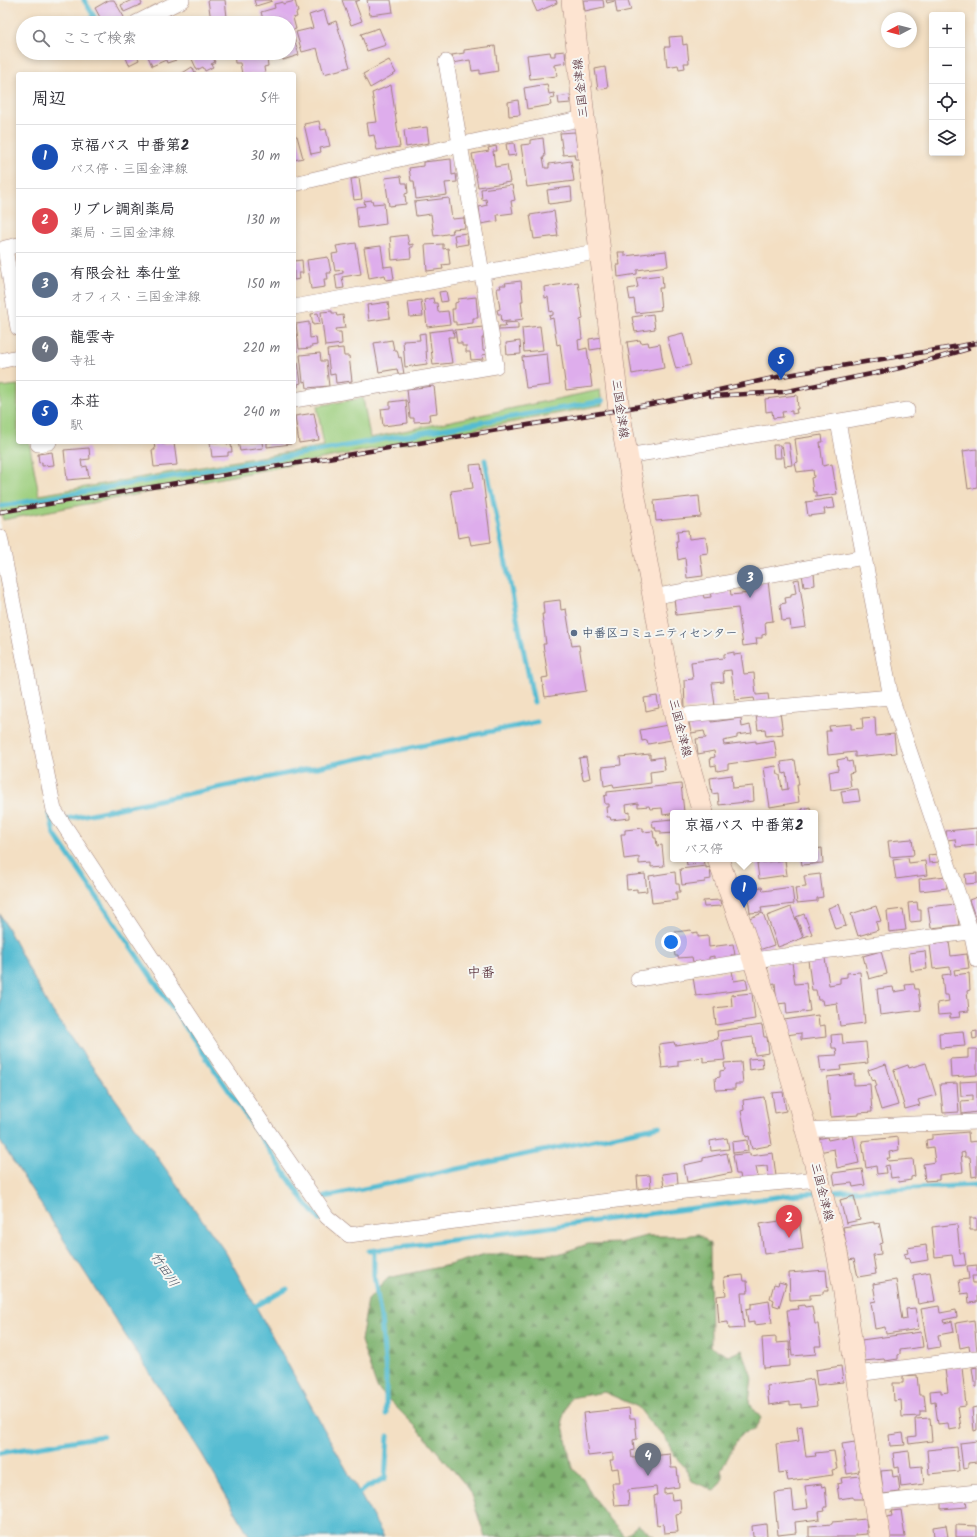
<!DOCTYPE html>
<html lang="ja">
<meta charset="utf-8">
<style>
:root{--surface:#fff;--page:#f7f7f7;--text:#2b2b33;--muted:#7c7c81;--line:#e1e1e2;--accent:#1f6fb2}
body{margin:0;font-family:Kalam,"Klee One",sans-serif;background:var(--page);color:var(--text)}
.controls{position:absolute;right:12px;top:12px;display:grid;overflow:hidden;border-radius:4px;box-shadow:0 2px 6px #0003}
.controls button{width:36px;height:36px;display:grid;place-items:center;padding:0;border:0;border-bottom:1px solid var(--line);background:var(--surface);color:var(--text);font:20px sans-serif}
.compass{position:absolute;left:881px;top:12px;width:36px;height:36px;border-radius:50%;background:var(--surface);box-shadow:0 2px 6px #0003;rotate:263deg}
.you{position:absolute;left:671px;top:942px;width:14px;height:14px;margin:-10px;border:3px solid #fff;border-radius:50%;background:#1a73e8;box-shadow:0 0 0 6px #1a73e833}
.badge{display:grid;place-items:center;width:26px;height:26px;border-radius:50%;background:var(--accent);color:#fff;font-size:13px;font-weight:700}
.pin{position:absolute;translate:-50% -33px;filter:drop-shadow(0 1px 2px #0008)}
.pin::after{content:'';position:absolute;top:21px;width:14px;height:12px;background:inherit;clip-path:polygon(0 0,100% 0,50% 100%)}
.popup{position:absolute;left:670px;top:810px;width:148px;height:52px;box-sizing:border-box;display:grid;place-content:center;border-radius:4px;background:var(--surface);filter:drop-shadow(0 1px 3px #0005);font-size:13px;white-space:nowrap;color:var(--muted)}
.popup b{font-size:15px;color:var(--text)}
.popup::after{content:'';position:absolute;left:50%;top:100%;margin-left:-8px;border:8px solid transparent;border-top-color:var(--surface)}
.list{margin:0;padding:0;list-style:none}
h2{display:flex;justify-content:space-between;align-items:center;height:52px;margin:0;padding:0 16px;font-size:17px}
h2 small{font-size:13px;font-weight:400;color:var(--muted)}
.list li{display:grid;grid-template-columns:26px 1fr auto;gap:12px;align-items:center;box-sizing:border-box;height:64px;padding:0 16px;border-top:1px solid var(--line)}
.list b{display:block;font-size:15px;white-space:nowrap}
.list p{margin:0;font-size:13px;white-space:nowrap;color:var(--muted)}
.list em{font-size:13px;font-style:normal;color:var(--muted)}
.icon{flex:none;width:22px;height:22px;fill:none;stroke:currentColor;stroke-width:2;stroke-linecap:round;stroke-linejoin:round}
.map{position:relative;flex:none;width:977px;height:1537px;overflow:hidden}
.search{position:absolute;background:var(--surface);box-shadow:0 2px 6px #0003;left:16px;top:16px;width:280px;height:44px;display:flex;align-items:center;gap:10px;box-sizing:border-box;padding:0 14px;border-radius:22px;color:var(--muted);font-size:15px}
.panel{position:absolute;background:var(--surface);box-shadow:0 2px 6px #0003;left:16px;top:72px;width:280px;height:372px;border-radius:4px}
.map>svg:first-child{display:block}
.green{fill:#9ecf7f;stroke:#747755}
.forest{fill:url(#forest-firs);stroke:#64684c}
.water{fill:#55bcd2;stroke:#506e7e}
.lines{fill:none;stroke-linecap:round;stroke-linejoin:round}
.stream{stroke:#55bcd2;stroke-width:5}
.building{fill:#deadec}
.street-casing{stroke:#9e7f77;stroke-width:16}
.secondary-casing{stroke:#9e7f77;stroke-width:22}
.street{stroke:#fff;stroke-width:15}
.secondary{stroke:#fde4d1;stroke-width:21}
.rail-casing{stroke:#4a1f2b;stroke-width:4.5}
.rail{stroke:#f6f6f2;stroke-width:3;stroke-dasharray:9;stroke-linecap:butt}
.service-dot{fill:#5c6f8a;stroke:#f6f6f2;stroke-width:1.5}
.labels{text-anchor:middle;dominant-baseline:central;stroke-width:4;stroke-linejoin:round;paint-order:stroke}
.street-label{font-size:12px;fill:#4a1f2b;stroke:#f6f6f2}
.service-label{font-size:12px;font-weight:bold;fill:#4e5e75;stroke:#f6f6f2;text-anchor:start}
.water-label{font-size:13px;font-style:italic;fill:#4e5665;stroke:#f6f6f2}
.quarter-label{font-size:14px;fill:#4a1f2b;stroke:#f6f6f2}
</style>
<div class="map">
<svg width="977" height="1537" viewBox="0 0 977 1537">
<defs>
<pattern id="forest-firs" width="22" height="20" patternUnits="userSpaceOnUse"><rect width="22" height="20" fill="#7eb26e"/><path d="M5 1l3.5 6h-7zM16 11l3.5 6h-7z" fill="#69905b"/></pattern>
</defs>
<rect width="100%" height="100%" fill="#f6f6f2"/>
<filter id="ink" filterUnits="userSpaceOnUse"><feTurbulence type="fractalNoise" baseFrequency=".025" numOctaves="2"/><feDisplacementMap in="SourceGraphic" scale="8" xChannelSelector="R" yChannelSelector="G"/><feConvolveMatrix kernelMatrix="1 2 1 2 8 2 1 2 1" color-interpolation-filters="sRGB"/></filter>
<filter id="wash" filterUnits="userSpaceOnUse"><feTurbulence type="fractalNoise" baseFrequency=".012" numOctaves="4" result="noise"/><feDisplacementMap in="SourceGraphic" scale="16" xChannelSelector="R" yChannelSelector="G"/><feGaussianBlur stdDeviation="0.9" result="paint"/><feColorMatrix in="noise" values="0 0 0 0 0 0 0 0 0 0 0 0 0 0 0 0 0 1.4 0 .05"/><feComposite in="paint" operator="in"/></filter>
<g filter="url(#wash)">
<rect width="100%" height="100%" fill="#f3dfc3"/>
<path class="green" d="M18 385V442H29L39 495 324 446 317 406 363 398 370 438 600 390 602 405 3 520 0 508V387Z"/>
<path class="forest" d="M699 1234 710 1244 711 1347 728 1356 742 1350 752 1377 749 1403 761 1418 754 1430C751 1431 745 1432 742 1434 737 1438 726 1462 721 1470L723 1478 715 1491 692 1481 684 1466 675 1457 664 1435 652 1425 638 1407 604 1392 570 1398 562 1420 572 1468 583 1478 591 1494 609 1519 624 1536 638 1525 655 1537H485L469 1489 419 1430 377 1388 361 1341 368 1299 388 1278 449 1265 485 1254H558L588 1244 619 1243 646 1236H681Z"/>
<path class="water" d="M0 914 48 1005 226 1253 384 1537H250L202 1454 0 1141Z"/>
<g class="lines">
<path class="stream" d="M84 0 98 23
M85 23 94 16
M485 460 534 702
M2 506 603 401
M50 814 54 834 304 1201 320 1220
M66 819 537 722
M826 1192 977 1185
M325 1197 660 1126
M374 1250V1275L381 1318 386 1374V1414
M369 1251 799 1194 818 1193
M250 1309 287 1289
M0 1453 103 1436
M355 1496 366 1488 385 1478 388 1436"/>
</g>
<g id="blocks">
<path class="building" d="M109 0H114L124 17 114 23H103L95 8Z
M132 0H140L142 4 124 12 121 5Z
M208 0H225L227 17H231L232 23H209V21H211Z
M254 0H271L272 1 256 6Z
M342 0H360L355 2 362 21 351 25Z
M367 0H391L393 12 370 15Z
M534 0H556L557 3 537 12 532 1Z
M583 0H603L604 7 585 11Z
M606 0H628L631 10 617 13 615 1 607 3Z
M295 1 298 12 296 13 297 17 293 18 296 29 289 31V23H264L261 12 275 8 274 4 283 2V4Z
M324 10 328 24 336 21 350 67 324 74 317 48 302 52 296 32 313 28 309 15Z
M170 15 174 23H152Z
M379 28 386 45 367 51 361 34Z
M682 36 683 45 687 44 689 63H684L685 68 679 69 678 65 667 67 665 47H670L669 37Z
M294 38 299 55 283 60 281 53H289V39Z
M495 46 498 71 480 74V70L472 71 470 60 453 63 452 55 464 53V50Z
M565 51 566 63 554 65V67H556L557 76 530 79 527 55 550 52 551 56H555V52Z
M124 53H140L137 55 139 60 129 65Z
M142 53H176L173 54 176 60 167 63 166 60 152 66 147 54 143 56Z
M200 53H211L215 62 211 64 213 67 205 71 203 67 197 70 191 57Z
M219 53H230L231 55 220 57Z
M234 53H262V58H267L268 66 264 67 265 74H242L240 63H235Z
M389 60 396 73 370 88 363 74Z
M192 67 196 74H181Z
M605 67 608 88 598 90 595 69Z
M547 84 549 94 554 93 555 98 550 99 551 105 527 109 524 88Z
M391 85 400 147 377 150 374 135 369 136 367 123 377 122 372 93Z
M570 95 571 103 559 104 558 97Z
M518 100 520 115 509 116 508 102Z
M319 121 321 130 326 129 330 146 320 148 321 152 311 154 304 124Z
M427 127 429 143 406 147 404 130Z
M575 132 579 159H575L574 154 563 155 560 133Z
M294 136H297L303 158 294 160Z
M543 138 545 157H543L545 168H549V164L571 161 574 181 527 187 521 145 530 144V140Z
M514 143 516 155 508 156 506 144Z
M496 146 497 151H493L495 167 507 165 510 182 478 187 472 154 489 151 488 148Z
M451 159 452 175 456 174 457 182 445 183 447 195 416 199 414 181H411L409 168 423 166V162Z
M401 176 402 183H407L408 193 405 194 406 204 389 206 385 178Z
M359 178 362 199 354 200 351 179Z
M512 185 515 200 511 201 513 213 497 215 498 221 481 224 479 207 487 205 486 199 482 200 481 189Z
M571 187 572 201 549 204 547 190Z
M449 198 452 219 464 218 465 228 452 229 453 233 434 236 431 214 416 216 414 202Z
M372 200 373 204 384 203 386 224 358 228 356 207 365 206 364 201Z
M554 211 558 236 534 239 530 215Z
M466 233 468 244 456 246 454 235Z
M407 235 409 245 413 244V247H410L411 258 392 260 390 237Z
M356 243 361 274 342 277 344 288 337 289 335 275 343 273V270L335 271 332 254 338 253 336 246Z
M443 244V249L448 248 450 264 442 265 443 269 427 271 425 245Z
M381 246 384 267 392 266 394 279 386 280 385 275 369 278 364 248Z
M666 251 668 266 637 270V274L618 277 617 265H620L618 252H625V256Z
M328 257 331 273H327L328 279H324L325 287 311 289 307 260Z
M302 260 303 273H299L300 279 294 280V261Z
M662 275 663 288H659L661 310 636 313 634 299 630 300 628 289 638 287 636 278Z
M521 281 523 301H521L523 319 502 322 501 314H498L497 310 500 309 497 288H501L500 285H506L505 283Z
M578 282 583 319 580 320 582 339 578 340 579 350 587 348 592 387 566 390 560 344 557 345 553 318 550 319 549 316 553 315V311L550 312 548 297 545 298 544 287Z
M446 291 448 301 441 302 439 292Z
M476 297 478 318H473V323L456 325V322H453L452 309H455V303L458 302V299Z
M433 298 434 303H437L438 312 448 311 450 324 427 327 424 300Z
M421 300 423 316 410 317 408 302Z
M388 302 390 318 369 321 367 305Z
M332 311V313H336L337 316 343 315 345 328 335 329 336 332H341L342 344 325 346 321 312Z
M318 313 320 324 313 325 311 314Z
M653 314 655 329 635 332 632 317Z
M309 322 310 338 316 337 317 345 311 346V348L299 349 296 324Z
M518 322V329L499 330V326H506L505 323Z
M540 326 543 350 524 352 522 328Z
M483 327 484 338H482L483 350H487L488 354 482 355 483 359 471 360 470 352H466V346H462V343H457L455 330Z
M453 329 454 337H448L452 363 433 365 429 332Z
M425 333 427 364 405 367 403 341 420 340 419 334Z
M683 333 691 365 676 369 667 337Z
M294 335 297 352H294Z
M602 337 603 348 590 350 589 339Z
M392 340 394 350H397L399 358 401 357 404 374H398L397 369 379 372 374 343Z
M640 340 641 343 648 342 649 346 660 344 664 368 632 374 627 342Z
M520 341 521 354 507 355 506 343Z
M343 348 344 356H349L352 381 336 383 335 374 330 375 327 350Z
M320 353 321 361H326L329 386 307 388 306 381 303 382 300 355Z
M547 354 550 385 526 388 522 357Z
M294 362H298L301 383 298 384V387H294Z
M434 386 437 413 429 414 430 421 414 422V418H410L407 389Z
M797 395 798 409H796L797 413 792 414V411L782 412 783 417 773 418 772 411 766 412 765 399Z
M406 400 408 423 383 426 381 409 390 408V402Z
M314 413 319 440 299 443 295 416Z
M822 435 823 442H820L823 466 832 464 837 494 816 497V492H813L811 478 814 477 813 470 797 472 795 463 798 462 795 439Z
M154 442H162V444L174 443 177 465 154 467 152 450H155Z
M210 442H227V444H231L232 452H228V456L212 457Z
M238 442H262L263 448 240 451Z
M267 442H290L291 444 267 447Z
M782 443H789L792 465 785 466Z
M773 445H780L781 458H774Z
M89 448 90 459 81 460 82 467 87 466 89 478 67 480 64 450Z
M977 449V487L968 489 963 451Z
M52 452 54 465 42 466V462L39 463 38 454Z
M481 464 491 542 471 545 469 536 458 538 451 491 473 488 470 465Z
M699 496 701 517 656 521 654 501Z
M833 498 835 508 824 509 825 514 808 516 806 502Z
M688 530 689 539 706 537 708 553 700 554 703 576 687 578 685 558 678 560 676 541H678L677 531Z
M814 573 815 585 804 587 802 574Z
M799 579 806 627 791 629 790 620 782 621 780 604 786 603 785 598 791 597V594L796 593 794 580Z
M768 581 773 621 765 622 766 634 762 635V638H756L757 644 743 646 738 608 676 615 674 599 703 593 704 598 711 597 710 591 730 588 731 595 750 593 749 584Z
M560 600 561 610 566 609 572 646 579 645 586 691 545 697 542 678 548 677 543 644H546L542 614H544L543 602Z
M734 652V655L741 654 744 674 754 673 756 695 768 694 769 701 755 702 754 698 735 700 731 670 723 671 724 682 712 683 715 706 685 709 684 680 693 679 691 662 724 658V654Z
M657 696 659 708 646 711 644 698Z
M780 712 783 734 766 736 765 729 758 730 756 715Z
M875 717 876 736 894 734 896 753 855 757V752L828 755 826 731H830L829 726 851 724V729L863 728 862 718Z
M711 718 712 722 741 718 742 727 750 725 752 733 737 735V738L723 741 724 745 756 741V743L774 740 777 757 728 764V769L717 771 716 765 711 766 710 758 715 757 714 751 698 754 696 739 706 738 704 731 691 733 689 722Z
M668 725 671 740 648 744 647 740 642 741 640 730Z
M650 754V759L663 757 665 770 650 772 651 783 614 788 613 784 604 786 602 767 621 765 620 757Z
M586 757 590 778 583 780 579 758Z
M847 758 848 762 852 761 854 772 849 773 851 787 831 790 829 772 838 770 837 760Z
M795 760 799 785H797L799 802 770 807 764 768 776 766 778 775H780L782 790 788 789 786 773 783 774 781 762Z
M732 775 733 788 753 786 754 801 719 805 718 793 712 794 710 778Z
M681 784 684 812 663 815 662 808 650 809 649 806 638 807V803L626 805 627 813 630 812V818L611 820 610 817H607L606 807H609V804H605L604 796 607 795V792Z
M858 789 860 801 843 803 841 791Z
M810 807 811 813H803L802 809Z
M673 819V833L661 834V831H656L655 827H653L652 821Z
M643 828V832L653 831 654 838H656L657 846 662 845 664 866 651 867V863L639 864V857L624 859 621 834H625V830Z
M977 828V845L956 847 955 839 947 840 946 831Z
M912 839 914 855 890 857 888 841Z
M822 848 823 863 802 865 801 859H815V849Z
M938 854 939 862 929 863 928 855Z
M908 858 909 863 925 861 927 875 896 879 893 860Z
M686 859H703L704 864 687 865Z
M785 860 787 875 759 879 757 863Z
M706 866V868L710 867 711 879 705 880V882L682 885 680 869Z
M675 872 676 884H679L680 892H676L677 900 652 903 649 876Z
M977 873V883L966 884 965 874Z
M645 874 647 891 637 892V889L627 890 626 876Z
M820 874 823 897 817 898V901L797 903 795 888 806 887 804 876Z
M946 876 947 888 920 891 919 879Z
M753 883 754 888 762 887 763 891 792 887 794 904 761 908 762 912 750 913 748 896H742L741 884Z
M977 897V922L969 900Z
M720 900 721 906 704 907 703 901Z
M917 902 918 910H921V921L910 922 908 903Z
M839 904 846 926 835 929 828 908Z
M956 904 959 925 931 928 928 907Z
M876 906 881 921 876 922 878 930 858 936 851 914Z
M791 907 803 938 778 947 767 916Z
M903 909 906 930 889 932 887 911Z
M763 913 774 945 759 950 749 918Z
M804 914 812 934 804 937 796 917Z
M691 930 692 933 698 932V937L708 936 709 947 733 944 735 955H731V958L714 960V956L709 957V960L693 962 692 957 678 958V956H675L672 935H676L675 932Z
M949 942 951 956 967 954 969 968 954 970 955 975 969 973 970 990 967 991 969 1011 959 1012 960 1017 950 1018V1014L938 1015 937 1003 949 1001 948 995H944L942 975 951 974 950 967 933 969 930 945Z
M881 951 887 974 869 979 863 956Z
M925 951 927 969 911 971 909 953Z
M825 958 829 985 840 983V978L847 977V973L860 972 865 1023 840 1026 837 1003 823 1005 822 1000H818L816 990H812L808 960Z
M792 962 795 984 806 983 810 1011 787 1014 786 1003 777 1004 775 983 770 984 767 965Z
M732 971 734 981 746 979 748 989 696 996 693 977Z
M914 984 915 989H918L921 1010 880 1015 877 989 893 987 894 992 906 990 905 985Z
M752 993 755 1019 716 1025 714 1008 732 1006 731 995Z
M818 1015 819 1026 825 1025 826 1037 801 1040V1033L786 1035 784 1020Z
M762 1025 764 1037H767L769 1053 755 1055 753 1037 722 1041 725 1060 703 1062V1057L678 1061V1066L662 1068 659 1044 674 1042 675 1045 718 1039 717 1031Z
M963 1031 965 1046 940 1048 939 1033Z
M977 1031V1038L973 1039 972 1032Z
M842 1034 843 1044 866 1042 868 1063 840 1066 841 1070 821 1072 819 1056 837 1055 836 1048H832L831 1035Z
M968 1049H977V1075L951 1077 950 1059 968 1058Z
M762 1058 763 1068 749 1070 748 1059Z
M741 1062 743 1084H735V1089L716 1090 715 1078 720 1077V1071L725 1070 724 1063Z
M926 1063 936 1095 918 1100 920 1105 905 1109 894 1070 908 1065 909 1068Z
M886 1064 898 1105 881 1110 874 1087 877 1086 875 1080 872 1081 868 1070Z
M854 1074V1085L870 1084 872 1112 859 1113V1115L831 1117 827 1077Z
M977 1081V1112L962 1114 961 1101 973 1100V1095L961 1096 960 1082Z
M957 1083 959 1112 943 1113 940 1084Z
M783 1092 786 1111 775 1113 772 1093Z
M764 1097 772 1145 752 1149 749 1136 746 1137 741 1111 744 1110 743 1100Z
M968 1132 969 1142 977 1141V1176L972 1177 970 1157H965V1152L961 1153 963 1172 939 1175V1180L925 1181 923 1164 935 1162 933 1147 927 1148 926 1140 932 1139V1135Z
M853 1135 859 1163 837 1168 834 1149 819 1152 817 1139 827 1137 828 1140Z
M898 1137 899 1150 889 1152 890 1158H887L888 1161 913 1159 915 1176 911 1177V1180L899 1182 898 1177 891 1178 889 1165 885 1166 886 1173 877 1174 876 1166 866 1168 862 1141Z
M727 1138 729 1149 711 1151 710 1141Z
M747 1140 748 1151 733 1153 732 1142Z
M727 1153 731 1173 687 1182 684 1165 703 1161V1158Z
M750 1153V1156L773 1153 776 1176 768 1177 767 1166 756 1167 758 1177 741 1180 740 1174H736L733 1155Z
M862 1169 865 1185 853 1187 852 1183 835 1185 833 1173Z
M677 1172 678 1184 664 1186 662 1174Z
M650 1175 651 1187 638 1189 637 1176Z
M854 1196 860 1220 846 1223 840 1200Z
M799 1218 803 1249 764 1254 760 1224Z
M970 1218H977V1230H970Z
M874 1222V1224L879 1223 883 1243 880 1244 881 1254 873 1255 876 1274 858 1277 854 1259 849 1260 843 1227Z
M957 1224 960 1253H964L966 1265 954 1266 952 1255 935 1257 932 1227Z
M926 1245 928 1260 910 1263 909 1258 905 1259 904 1254 908 1253 907 1248Z
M977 1265V1276H972L973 1283H977V1302L969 1303 968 1293 961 1294 959 1280 969 1279 967 1266Z
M826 1270 828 1291H823V1294L810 1295V1299L790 1300 789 1273Z
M930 1272 935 1301 918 1304 913 1275Z
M743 1275 744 1281H747L748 1293H741L744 1328 729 1329 728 1322 719 1323 717 1296 726 1295 724 1277Z
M896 1280 902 1320 907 1319 906 1309 915 1308 919 1329 886 1334 885 1327 875 1329 871 1302 876 1301 873 1284Z
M779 1282 786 1284 779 1307 773 1305 774 1300 770 1298 774 1284 778 1285Z
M769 1301 772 1323 754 1325V1322L748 1323 746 1309 751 1308V1304Z
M804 1305 805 1307 812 1306 815 1324H818L821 1346H815L816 1354 792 1356 787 1310 799 1309 798 1306Z
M939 1306 940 1313 956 1310 957 1317 943 1320 944 1323 952 1321 954 1332 938 1335 940 1347 928 1349 921 1309Z
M974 1320 977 1352 970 1353 969 1346 960 1348 956 1323Z
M921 1332 923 1347 900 1350V1354L898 1355V1359L885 1361 884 1359 864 1361 861 1340Z
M776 1337V1343L789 1342 790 1366 764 1368 762 1338Z
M841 1366 843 1382 817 1385 815 1370Z
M962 1367 966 1406 958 1407 961 1428 949 1430 948 1423 938 1424 935 1402 931 1403 930 1391 941 1390V1393L948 1392 945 1369Z
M977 1367V1387H975L972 1368Z
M917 1375 919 1395H924L926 1411H920V1416L902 1417 901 1400 894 1401 893 1383H903V1376Z
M813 1379 817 1406 801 1408V1404L790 1405V1402L769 1405 767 1386Z
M977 1407V1430L974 1431 972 1408Z
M629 1408 630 1418H635L637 1439 633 1440 634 1450 631 1451 632 1458 670 1454 671 1468H677L679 1487 664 1489V1494L671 1493 672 1500 680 1499 681 1513 676 1514 678 1532 664 1533 663 1524 657 1525 654 1496 657 1495 656 1487 628 1490 629 1505 615 1506 612 1483H620L618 1468 612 1469 610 1460H613V1453L588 1456 583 1413Z
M930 1418 932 1441 909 1444 908 1437 916 1436 915 1419Z
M802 1426 806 1457 816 1456 815 1453 834 1451 837 1469 832 1470 833 1475 788 1481 786 1472 779 1473 776 1444 799 1441 797 1427Z
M903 1433 905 1445 890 1446 889 1435Z
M977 1441V1462L968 1463V1468L963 1469 960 1443Z
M855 1442 859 1472 847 1474 842 1444Z
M957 1447 959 1471 929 1474 927 1450Z
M909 1451 911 1467 922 1466 924 1484 901 1487 899 1467 895 1468 893 1453Z
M892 1470 893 1477 898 1476 900 1492 883 1494 881 1471Z
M860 1476 863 1499H853V1497L839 1499 837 1484 842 1483 841 1478Z
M821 1484 822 1487 825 1486 827 1507H824L825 1511 819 1512 820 1519 795 1522 796 1533 778 1535 774 1493 792 1491 794 1510 808 1508 805 1486Z
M966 1500 967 1507 941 1509V1501Z
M901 1510 905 1537H889L886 1517 892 1516 891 1511Z
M866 1519 867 1534 855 1535V1537H809V1526L832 1524V1522Z
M766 1524 767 1537H753L752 1526Z
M946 1525 948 1537H934L933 1527Z
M956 1525 977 1526V1537H956Z"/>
</g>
</g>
<g filter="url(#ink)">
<use href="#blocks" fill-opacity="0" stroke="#9e7f77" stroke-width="1"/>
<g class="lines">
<defs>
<path id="street" d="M136 23 182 0
M294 184 459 145 584 118
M18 245 5 248 18 328
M294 307 601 251
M0 361 18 357
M294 400 496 366 482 273 446 62
M838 422 891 697 971 932 977 960
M38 442V444L49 442
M627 456 907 410
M0 537 54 810 221 1063 327 1217 349 1235 685 1191 819 1179
M652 597 864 557
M675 716 891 697
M638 979 754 960 977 931
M806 1130 913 1124 977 1122
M857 1374 977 1358
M874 1503 977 1492"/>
<path id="secondary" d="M572 0 584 118 619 410 675 716 703 813
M718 859C758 971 797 1085 824 1201 828 1218 834 1235 837 1252 855 1347 863 1442 880 1537"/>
</defs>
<use href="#street" class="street-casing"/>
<use href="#secondary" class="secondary-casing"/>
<use href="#street" class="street"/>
<use href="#secondary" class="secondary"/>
<defs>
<path id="rail" d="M711 396 783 392 905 367 968 349
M0 512 619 410 683 398 782 376 977 343"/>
</defs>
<use href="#rail" class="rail-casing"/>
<use href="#rail" class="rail"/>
</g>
</g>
<circle class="service-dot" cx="574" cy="633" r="4"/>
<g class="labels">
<g class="street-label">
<text transform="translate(581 88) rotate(-96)">三国金津線</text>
<text transform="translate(620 409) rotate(82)">三国金津線</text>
<text transform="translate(680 728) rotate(76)">三国金津線</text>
<text transform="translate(822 1192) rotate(76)">三国金津線</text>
</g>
<g class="service-label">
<text x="582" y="633">中番区コミュニティセンター</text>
</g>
<g class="water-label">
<text transform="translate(164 1270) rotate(56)">竹田川</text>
</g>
<g class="quarter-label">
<text x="481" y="973">中番</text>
</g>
</g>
</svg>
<div class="controls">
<button>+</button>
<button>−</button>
<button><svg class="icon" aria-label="locate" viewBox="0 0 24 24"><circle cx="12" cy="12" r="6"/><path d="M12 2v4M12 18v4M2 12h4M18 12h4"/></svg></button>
<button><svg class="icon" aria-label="layers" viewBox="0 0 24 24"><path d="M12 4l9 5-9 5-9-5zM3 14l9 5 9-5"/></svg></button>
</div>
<svg class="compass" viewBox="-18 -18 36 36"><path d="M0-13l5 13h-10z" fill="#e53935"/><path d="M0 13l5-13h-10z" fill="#7c7c81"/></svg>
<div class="you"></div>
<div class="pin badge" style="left:744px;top:908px;background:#1a4fb4">1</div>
<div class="popup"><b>京福バス 中番第2</b>バス停</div>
<div class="pin badge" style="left:789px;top:1238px;background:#e0444e">2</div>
<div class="pin badge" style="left:750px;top:598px;background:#5c6f8a">3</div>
<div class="pin badge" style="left:648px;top:1476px;background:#6b7280">4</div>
<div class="pin badge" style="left:781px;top:380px;background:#1a4fb4">5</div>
<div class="search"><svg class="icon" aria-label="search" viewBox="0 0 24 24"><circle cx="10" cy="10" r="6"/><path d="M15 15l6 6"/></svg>ここで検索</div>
<section class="panel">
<h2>周辺<small>5件</small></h2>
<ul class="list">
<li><span class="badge" style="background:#1a4fb4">1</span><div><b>京福バス 中番第2</b><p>バス停 · 三国金津線</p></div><em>30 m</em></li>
<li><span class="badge" style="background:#e0444e">2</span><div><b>リブレ調剤薬局</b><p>薬局 · 三国金津線</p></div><em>130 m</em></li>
<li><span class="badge" style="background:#5c6f8a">3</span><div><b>有限会社 奉仕堂</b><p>オフィス · 三国金津線</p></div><em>150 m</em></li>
<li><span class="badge" style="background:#6b7280">4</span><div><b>龍雲寺</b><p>寺社</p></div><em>220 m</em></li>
<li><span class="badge" style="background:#1a4fb4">5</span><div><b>本荘</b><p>駅</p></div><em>240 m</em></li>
</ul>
</section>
</div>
